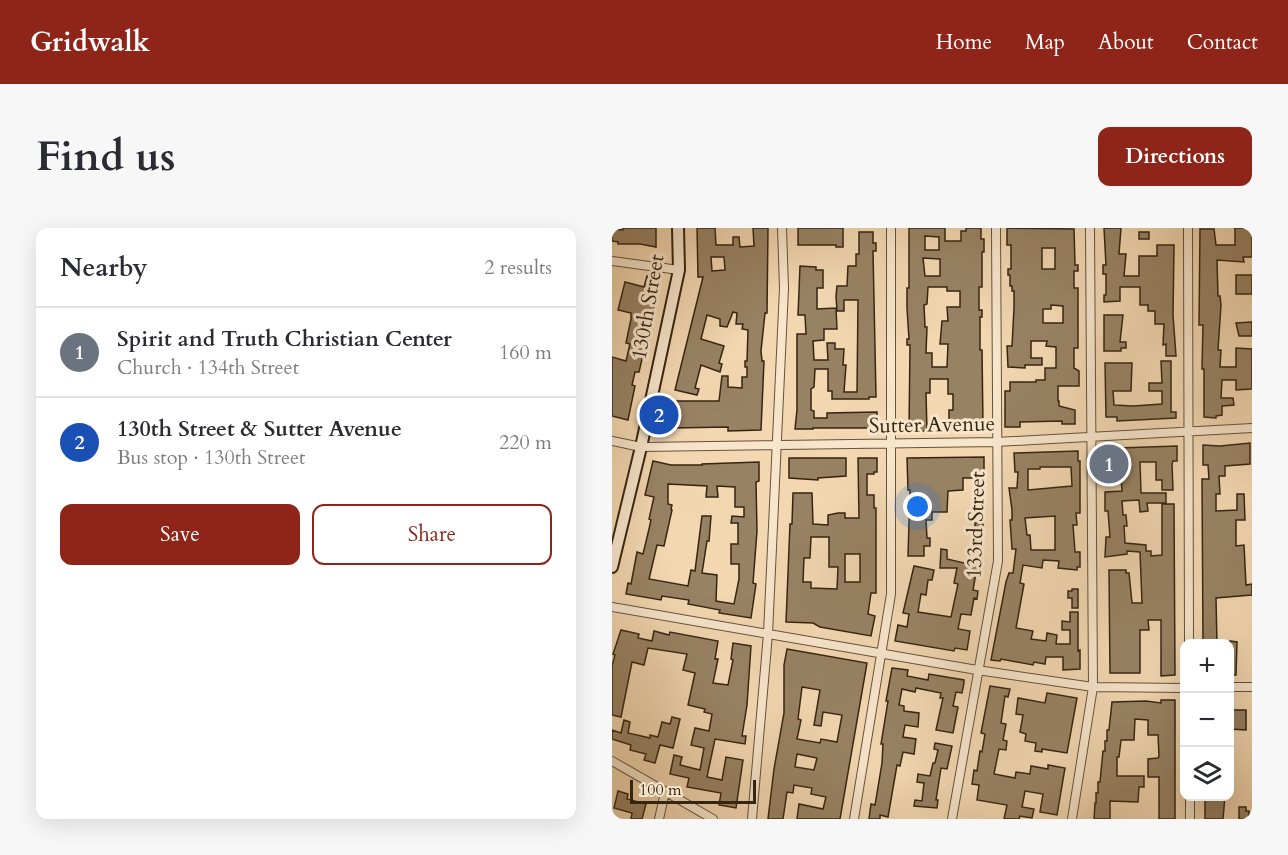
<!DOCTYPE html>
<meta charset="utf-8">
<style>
:root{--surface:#fff;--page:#f7f7f7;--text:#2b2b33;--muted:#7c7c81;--line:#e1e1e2;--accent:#8f2418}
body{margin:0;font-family:Cardo,serif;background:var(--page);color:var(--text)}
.controls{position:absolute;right:18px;bottom:18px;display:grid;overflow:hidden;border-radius:12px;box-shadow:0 6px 24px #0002}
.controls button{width:54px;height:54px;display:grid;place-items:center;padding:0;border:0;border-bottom:2px solid var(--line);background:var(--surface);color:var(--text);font:30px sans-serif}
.scale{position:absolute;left:18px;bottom:15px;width:126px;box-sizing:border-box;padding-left:6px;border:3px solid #362511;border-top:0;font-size:16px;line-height:21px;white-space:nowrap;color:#362511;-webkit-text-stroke:4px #f7e5cc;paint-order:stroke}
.you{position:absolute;left:306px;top:279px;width:21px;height:21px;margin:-15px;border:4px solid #fff;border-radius:50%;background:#1a73e8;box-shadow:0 0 0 9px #1a73e833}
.badge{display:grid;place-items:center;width:39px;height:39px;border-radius:50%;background:var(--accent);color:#fff;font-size:20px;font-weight:700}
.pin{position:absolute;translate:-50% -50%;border:3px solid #fff;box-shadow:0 2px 6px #0006}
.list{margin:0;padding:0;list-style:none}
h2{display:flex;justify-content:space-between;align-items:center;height:78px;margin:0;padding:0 24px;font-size:26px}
h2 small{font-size:20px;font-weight:400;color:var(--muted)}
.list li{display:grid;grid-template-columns:39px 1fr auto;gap:18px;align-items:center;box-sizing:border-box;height:90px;padding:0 24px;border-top:2px solid var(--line)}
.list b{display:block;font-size:22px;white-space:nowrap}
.list p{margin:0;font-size:20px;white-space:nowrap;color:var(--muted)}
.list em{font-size:20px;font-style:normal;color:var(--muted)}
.actions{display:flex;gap:12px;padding:18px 24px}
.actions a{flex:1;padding:14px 0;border:2px solid var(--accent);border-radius:12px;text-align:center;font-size:21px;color:var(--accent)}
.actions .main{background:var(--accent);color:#fff}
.icon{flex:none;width:33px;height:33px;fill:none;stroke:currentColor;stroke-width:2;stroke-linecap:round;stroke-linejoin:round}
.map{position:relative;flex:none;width:640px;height:591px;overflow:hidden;border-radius:12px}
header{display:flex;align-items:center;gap:36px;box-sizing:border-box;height:84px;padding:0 30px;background:var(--accent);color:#fff}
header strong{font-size:28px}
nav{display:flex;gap:33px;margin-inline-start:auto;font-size:21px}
.intro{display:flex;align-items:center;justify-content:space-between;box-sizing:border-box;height:144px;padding:0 36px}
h1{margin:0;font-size:42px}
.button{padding:15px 27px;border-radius:12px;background:var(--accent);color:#fff;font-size:21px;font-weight:700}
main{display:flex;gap:36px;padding:0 36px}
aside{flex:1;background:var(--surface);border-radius:12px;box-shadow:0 6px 24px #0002}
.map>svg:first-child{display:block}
.building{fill:#988264;stroke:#362511;stroke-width:1.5;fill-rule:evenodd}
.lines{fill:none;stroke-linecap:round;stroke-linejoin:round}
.street-casing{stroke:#655239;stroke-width:10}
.secondary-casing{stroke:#362511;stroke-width:14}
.street{stroke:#f7e5cc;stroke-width:8}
.secondary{stroke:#f7e5cc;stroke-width:10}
.labels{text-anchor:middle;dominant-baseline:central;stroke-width:6;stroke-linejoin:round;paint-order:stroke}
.street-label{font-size:21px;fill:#362511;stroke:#f7e5cc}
</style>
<header>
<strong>Gridwalk</strong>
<nav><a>Home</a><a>Map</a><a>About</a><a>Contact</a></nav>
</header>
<div class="intro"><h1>Find us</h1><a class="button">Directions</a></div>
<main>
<aside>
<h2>Nearby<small>2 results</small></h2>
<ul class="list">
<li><span class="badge" style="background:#6b7280">1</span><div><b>Spirit and Truth Christian Center</b><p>Church · 134th Street</p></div><em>160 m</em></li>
<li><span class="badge" style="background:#1a4fb4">2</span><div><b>130th Street &amp; Sutter Avenue</b><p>Bus stop · 130th Street</p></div><em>220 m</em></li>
</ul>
<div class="actions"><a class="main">Save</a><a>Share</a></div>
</aside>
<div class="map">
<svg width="640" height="591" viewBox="0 0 640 591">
<rect width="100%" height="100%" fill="#f2d7b1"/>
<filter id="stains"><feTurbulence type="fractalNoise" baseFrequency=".00333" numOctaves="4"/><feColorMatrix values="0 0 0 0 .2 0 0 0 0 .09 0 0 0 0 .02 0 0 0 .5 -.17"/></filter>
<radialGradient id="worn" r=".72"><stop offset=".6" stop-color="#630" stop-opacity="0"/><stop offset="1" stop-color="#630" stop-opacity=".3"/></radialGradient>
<path class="building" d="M11 0H44V19L28 16H6V14L0 13V1L11 2Z
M85 0H103L104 17H121V9H127L128 19 142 18 141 0H156L155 85H153L149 123 150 133H152L149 202 116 203V199L61 200V173H107L110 148H116V159L130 160V149H135V139H133V133H135L136 102 130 101 131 96H124L125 85 121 84 115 99 108 98V91L95 87 89 111 112 118 107 135 110 136 108 144 89 137 83 160 87 161 85 167 63 162 91 49H86ZM99 29H112L113 42 100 43Z
M186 0H231V19H224V17H186Z
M297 0H333V13H349V3H354V0H369V11H372V24H370V59H367V82H370V89H368V122H370L371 198H337V182H341V166H336V151H318V165H314L315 203H297L298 117H295V111H297L295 80V60H297ZM313 8 327 9V22H313ZM311 30 328 31V48H313ZM316 59H335V63H348V79H335L336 93H330L328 116H336L335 139H320V125H314L315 99H313L312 77 315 76Z
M395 0 462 1 463 37H466V43H462V60H466V120H462V140L467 143V158H446V173H447V178L463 182V196H450V193L408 194V199H393V163H398V154H424V152H433V140H444V119L434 118 435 113H419V130H430V137H413V140L396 139 395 118H400L402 80V63H400V58H398V47H396V41H399V17H395ZM430 20H443V41H430ZM439 77 451 78V95H431V81H439Z
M492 0H509L507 26H514L512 48H527V28H545V17H562L561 87 564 128H554V116L551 117 552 96H543V83H536V77H528V59H508V73L492 74V67H494V46H491V37H494Z
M623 0H640V29H631L632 34 605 32 606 68H608L609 77 606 122H609L608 139H624V120L640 121V161L624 162V152H610L609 170H621L622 177 610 178V187L604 188V190L592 189V141H590L591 97H587L588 1H602L604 17H623Z
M247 4H261V15H264V23H261L264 169H257V171H220V163H216V141H203L202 159 199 161V182L202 183V190H215V185L265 184V200H201V201H183L185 182V106H194L193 87H186L188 38 204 39V42H211V60H205V81L224 80 225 101H212V112L201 113 202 132H216L215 115H223V121H232L231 137H234L232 164H245L246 72H232V83H225L224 68 225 58H235L236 38H244V26H247Z
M527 4H537V11H527Z
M624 47H640V66H624Z
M35 48 48 53 27 144H23L20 157 23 158 16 192 0 188V129L14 133 18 116 14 115 19 91V85L6 82 13 54 32 59Z
M492 87H511L508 114H514V120H509V123H492Z
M640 94V108H627L624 95Z
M549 133H559V184H564V190L505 193V189H494L493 135H520L519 163H501L502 177 521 178 550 176V163H537V155H550Z
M638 215V236L613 238V248H607L608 266H604V283L625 282V266H632L633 292H624V318L632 317 634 357 640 356V367L604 370 605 416H591L590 251H597L596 237H591V217L608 218Z
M565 218V233H561L560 236 561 262H550V252H544V234H528L529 265H554V275H535L536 283 528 284 527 272 510 273 511 287H514L515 298H512L513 315 534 317V323H539V328L550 327V276H562L563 447 549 448V392H536L537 402H528V445H498L497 342H514V345H517L520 375H530L528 324 515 323V326L493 329 494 309H498L496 283H493V264L510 263 509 249H491V222H506V220Z
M466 223V233H468V285H464L465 297H461L463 324H468V339H465V342L446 340 447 333 431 332 430 340 411 337 408 355 412 356 404 400 421 403 419 411 434 413 435 405 445 407 444 416H458V402H450V393L458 394V384H466V423L468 422V441L451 442V429H434L433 436 422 434 421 437 389 431 388 433 379 432 394 354 397 345H401L404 321H400L398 292H400V282L397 260H405L406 244H403L402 225ZM428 239H459L460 258 416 262V241H428ZM443 288V322H419L418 307H415L413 290Z
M372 229V262H364V250H351V262L336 263 335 284H320V292H314L315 310H318V318H312V328H296L298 262H296L295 230Z
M177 230H234V248L206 250V252L177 250Z
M246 230H265V244H262V246H255V267H262V280H264V365H259L256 386 263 388 259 408 208 399 201 395 174 394 178 296H180L181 265H200L201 296 216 297V287L226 285H233V290H247ZM199 309H217V339H226L225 361 199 360V354H191L192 330H198ZM233 326H248V354H233Z
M41 233 59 237H90V236L147 234V253L144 254 145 303 141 355 144 356 139 390 107 385 108 382 76 376 77 372 50 368 49 372 14 366 16 355 19 356 25 324 31 326 37 301 39 292 37 291 42 269 33 267ZM56 256 95 258 94 269H106L105 258 123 259V279H132V289L120 288 119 295H126V316H119V336H127V351L122 376 104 373 105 347 90 345 95 313H97L99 288H90L83 343 79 342 76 358 37 351 45 317 52 318 60 282 59 281 60 277 56 276Z
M371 294V312H363V295Z
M329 321 335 322V331L369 339 368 346 364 345 361 362 366 363 365 371 362 370 359 387 349 386 346 401 358 403 355 422 343 420 342 423 283 413 286 397 295 399 297 386 291 385 302 338 322 342 320 352H316L314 367 309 366 306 384 339 389 346 356 342 355 345 340H328Z
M460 361H466V380H460V370H456V363H460Z
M9 402 27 406 26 410 40 413 42 403 57 407 58 404 106 413 103 431H106L101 455 116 457 121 432 119 431 121 415 139 418 135 477 130 508H134L133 516 103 511 95 549 110 552 114 529 131 532 124 580 107 577 109 565 75 559 77 550 58 546 62 527 70 529 68 537 88 542 92 520 79 517 83 500 97 503 100 486 92 484 93 481 76 477 83 445 71 442 75 426 36 420 32 437 20 434 9 489 0 487V438L3 427 1 426Z
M618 413 625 414 624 447H618Z
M175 421 255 435 228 591H185L187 576 211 581 214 569 199 566 200 560 182 557 181 565 175 564 171 591H156L162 541 172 485V437ZM190 459 208 462 202 497 209 498 211 484 230 487 225 514 209 511 208 515 185 511 189 492 186 491ZM185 526 205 530 202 542 183 539Z
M280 440 296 442 295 448 316 452 317 446 352 452V455L350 465 344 464 341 478 346 479 341 505 324 502 331 470H328L329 465 304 460 303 464 290 461 287 477 292 478V483L307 485 306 499 293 497 291 509 304 511 302 526 291 524 288 538 285 537 276 589 268 587V591H257L259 576 263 577 270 535 271 516H269L276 473H274Z
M378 458 398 461 396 469 393 468 389 495 394 496 391 512 395 513 394 522 387 521 382 546 403 550 404 544 418 546 419 538 436 541V537L453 540 445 587 428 584 431 566 413 563 410 579 422 581 420 590 408 588 407 591H392L395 577 365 572 367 557 360 556 362 542 365 543 368 523 370 524 373 506 369 505Z
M435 465 465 470 455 525 430 521V524L423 523 424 515 413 513 414 506 408 504 411 487 404 486 406 470 433 475Z
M549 472H563V591H547V549H536V531L546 530 547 528 546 507H536V492L523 491 522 512H509L507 529H505V548H532V559H527L526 574 498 573V591H482L483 575H484V565H486V554H488L491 523H493V513H495V502H497L500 474 534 473 549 475Z
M620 482H634V502L618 501V487H620Z
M60 489 68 491 61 520 48 517 43 535 32 532 34 526 18 522 19 517 0 511V502L9 505 12 492 18 494 16 505 38 510V507L46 509 50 494 58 496Z
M323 515 340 518 335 541 329 540 324 572H326L325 580 302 578 303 572 310 573 312 555 305 554 306 546 318 548 321 535H323L326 522 322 521Z
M6 563 16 566 15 571 34 576 30 591H19L20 585 2 580Z
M593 568H613L611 591H593Z
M627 579H634V583H637V591H627Z"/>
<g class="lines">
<defs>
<path id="street" d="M576 0 577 416
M0 33 67 42
M0 213 29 219 384 214 640 200
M0 379 365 442 481 459 572 460
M618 459H640
M0 533 101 591
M578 568V591
M47 591 53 564
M140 591 156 406 172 60 170 0
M242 591 279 366V0
M340 591 386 333 384 0
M460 591 481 459 478 0"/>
<path id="secondary" d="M0 339 29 219 67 42 66 0"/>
</defs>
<use href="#street" class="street-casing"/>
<use href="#secondary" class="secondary-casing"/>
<use href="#street" class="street"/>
<use href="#secondary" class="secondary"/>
</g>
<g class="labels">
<g class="street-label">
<text transform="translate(36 79) rotate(-80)">130th Street</text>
<text transform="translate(320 197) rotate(-1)">Sutter Avenue</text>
<text transform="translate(364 297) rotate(-88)">133rd Street</text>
</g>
</g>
<rect width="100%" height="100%" filter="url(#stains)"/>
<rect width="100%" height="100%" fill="url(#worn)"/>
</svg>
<div class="controls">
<button>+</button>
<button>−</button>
<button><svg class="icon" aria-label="layers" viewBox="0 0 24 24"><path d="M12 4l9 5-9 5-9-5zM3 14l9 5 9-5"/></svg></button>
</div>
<div class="scale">100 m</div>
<div class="you"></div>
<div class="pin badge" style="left:497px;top:236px;background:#6b7280">1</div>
<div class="pin badge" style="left:47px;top:187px;background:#1a4fb4">2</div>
</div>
</main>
